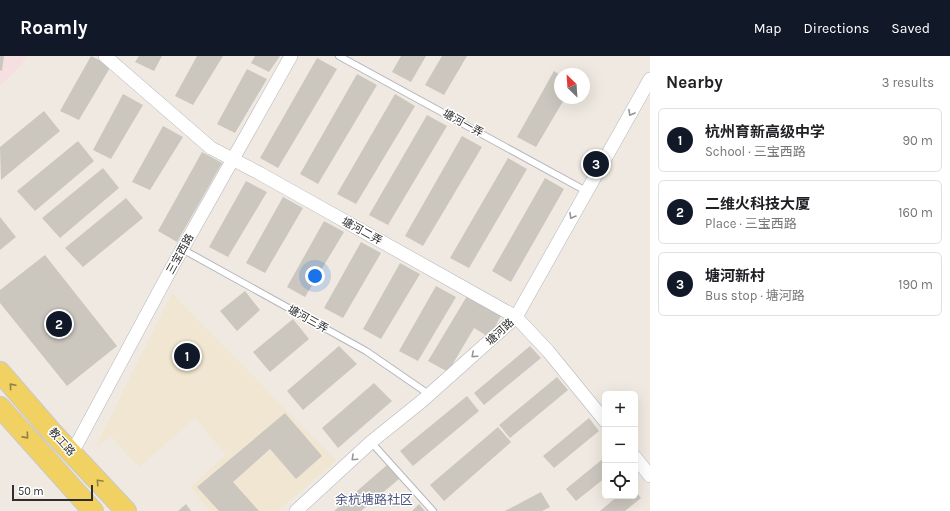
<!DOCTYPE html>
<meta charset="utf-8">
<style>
:root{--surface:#fff;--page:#f6f6f6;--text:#202124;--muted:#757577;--line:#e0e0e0;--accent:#111827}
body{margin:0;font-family:Karla,"Noto Sans SC",sans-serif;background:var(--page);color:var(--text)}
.controls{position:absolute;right:12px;bottom:12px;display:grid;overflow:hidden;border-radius:6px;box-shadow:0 4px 16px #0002}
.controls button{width:36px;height:36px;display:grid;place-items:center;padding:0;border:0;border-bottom:1px solid var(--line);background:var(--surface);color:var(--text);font:20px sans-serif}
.compass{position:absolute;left:554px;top:12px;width:36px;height:36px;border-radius:50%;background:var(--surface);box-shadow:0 4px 16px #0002;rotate:335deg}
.scale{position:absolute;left:12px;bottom:10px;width:81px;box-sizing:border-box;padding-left:4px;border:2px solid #2e2e2e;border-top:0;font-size:11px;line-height:14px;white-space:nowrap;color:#2e2e2e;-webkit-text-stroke:3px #fff;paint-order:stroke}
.you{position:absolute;left:315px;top:220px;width:14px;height:14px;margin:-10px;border:3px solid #fff;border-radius:50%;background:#1a73e8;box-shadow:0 0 0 6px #1a73e833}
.badge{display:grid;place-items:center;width:26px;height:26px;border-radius:50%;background:var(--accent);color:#fff;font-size:13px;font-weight:700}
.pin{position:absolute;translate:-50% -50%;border:2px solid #fff;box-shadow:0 1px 4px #0006}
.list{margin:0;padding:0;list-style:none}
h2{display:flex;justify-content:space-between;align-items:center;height:52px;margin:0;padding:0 16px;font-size:17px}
h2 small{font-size:13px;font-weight:400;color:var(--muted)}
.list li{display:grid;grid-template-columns:26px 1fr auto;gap:12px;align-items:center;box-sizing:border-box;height:64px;margin:0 8px 8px;padding:0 8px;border:1px solid var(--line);border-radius:6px}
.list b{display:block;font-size:15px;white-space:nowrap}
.list p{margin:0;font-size:13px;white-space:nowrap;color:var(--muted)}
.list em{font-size:13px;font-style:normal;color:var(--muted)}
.icon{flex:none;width:22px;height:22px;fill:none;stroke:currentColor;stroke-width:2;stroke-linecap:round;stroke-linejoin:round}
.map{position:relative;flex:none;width:650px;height:455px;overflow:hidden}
header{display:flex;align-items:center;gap:24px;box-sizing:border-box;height:56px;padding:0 20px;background:var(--accent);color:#fff}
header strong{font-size:19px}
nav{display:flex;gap:22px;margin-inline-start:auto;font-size:14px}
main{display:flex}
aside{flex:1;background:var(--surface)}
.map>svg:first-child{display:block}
.education{fill:#f0e6d1}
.medical{fill:#f5dfe0}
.building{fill:#cbc7bf}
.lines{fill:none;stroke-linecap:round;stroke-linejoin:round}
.service-casing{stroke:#b4b7c1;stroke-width:8}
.minor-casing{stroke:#b4b7c1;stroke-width:14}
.primary-casing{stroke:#c9c9c9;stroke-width:22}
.service{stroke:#fff;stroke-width:6}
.minor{stroke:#fff;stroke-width:13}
.primary{stroke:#f2d163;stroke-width:20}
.oneway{stroke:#969696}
.oneway2{stroke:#908048}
.labels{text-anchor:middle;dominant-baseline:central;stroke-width:3;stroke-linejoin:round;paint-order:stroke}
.street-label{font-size:11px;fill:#2e2e2e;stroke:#fff}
.quarter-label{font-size:13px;fill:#4d5680;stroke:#fff}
</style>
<header>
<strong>Roamly</strong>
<nav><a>Map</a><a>Directions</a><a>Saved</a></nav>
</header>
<main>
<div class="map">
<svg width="650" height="455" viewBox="0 0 650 455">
<rect width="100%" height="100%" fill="#efe9e1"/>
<path class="education" d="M172 237 336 405 278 455H210L190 431 226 399 195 362 139 411 110 380 99 390 97 388Z"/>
<path class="medical" d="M0 0H27L19 12 0 30Z"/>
<path class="building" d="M0 0H4L2 15 0 14Z
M91 0 111 10 79 64 60 55Z
M139 0H162L154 15 135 6Z
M197 0H223L193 49 175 40Z
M255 0H280L269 16 251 7Z
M401 0H426L411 26 392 16Z
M442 0H467L444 39 425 29Z
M317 2 337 13 278 112 260 102Z
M247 13 267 23 235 77 217 68Z
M554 15 560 19V42H565L536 91 517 81Z
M357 18 377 29 318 128 300 118Z
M123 38 143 49 111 103 93 94Z
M395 38 415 50 356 148 337 138Z
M44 55 60 75 1 124 0 91Z
M427 59 447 70 388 169 369 159Z
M163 70 183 81 150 134 132 126Z
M462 80 482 91 423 190 405 180Z
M78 85 94 105 35 155 17 135Z
M202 96 222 107 177 186 158 175Z
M508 102 527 113 469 212 450 202Z
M103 112 119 132 60 182 42 162Z
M545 122 564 133 511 226 492 215Z
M246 125 267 136 228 201 209 191Z
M283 141 303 152 265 217 246 207Z
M126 142 143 162 83 211 65 192Z
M0 161 16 181 0 194Z
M324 165 344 176 305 241 287 231Z
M361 186 381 197 343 262 324 252Z
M45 199 117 290 67 330 0 247V234Z
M400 207 420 218 381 283 363 273Z
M436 230 456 241 418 305 399 295Z
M245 235 260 254 237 275 220 255Z
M467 240 501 260 489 281 474 272 448 316 428 305Z
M293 263 309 283 270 316 253 296Z
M339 290 357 308 303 354 287 335Z
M530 290 541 302 484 349 474 337Z
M557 321 568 334 510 382 499 369Z
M374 327 392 345 338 392 322 372Z
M467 340 479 355 413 410 400 395Z
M285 357 322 400 296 423 270 393 233 426 259 455H219L197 431Z
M589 362 599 375 554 412 543 400Z
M498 371 511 386 444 445 430 429Z
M605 401V422L576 445 566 433Z
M387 409 399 423 361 455H334Z
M635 434 641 442 625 455H600L618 440H635Z
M541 436 550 451 542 455H505Z
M186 448 191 455H178Z
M419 448 425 455H412Z"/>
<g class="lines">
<defs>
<path id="service" d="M339 0 586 135
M182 193 366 295 430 339
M371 386 433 455"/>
<path id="minor" d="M105 0 211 92 259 117 516 261 548 295 605 365
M72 397 171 213 291 0
M635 401 650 420
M296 455 371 386 422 345 516 261 650 23"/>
<path id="primary" d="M0 316 51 375 126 455
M0 351 93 455"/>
</defs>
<use href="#service" class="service-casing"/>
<use href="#minor" class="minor-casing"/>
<use href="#primary" class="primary-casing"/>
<use href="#service" class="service"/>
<use href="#minor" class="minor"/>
<use href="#primary" class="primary"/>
</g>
<defs><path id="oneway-chevron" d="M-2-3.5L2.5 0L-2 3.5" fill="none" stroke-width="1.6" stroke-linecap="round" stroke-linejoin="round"/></defs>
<g class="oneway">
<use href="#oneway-chevron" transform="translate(631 57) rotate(119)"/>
<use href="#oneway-chevron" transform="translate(572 160) rotate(120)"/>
<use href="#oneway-chevron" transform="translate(474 299) rotate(138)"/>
<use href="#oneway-chevron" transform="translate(354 402) rotate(137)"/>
</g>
<g class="oneway2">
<use href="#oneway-chevron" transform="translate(12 330) rotate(-131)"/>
<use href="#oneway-chevron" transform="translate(26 380) rotate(48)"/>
<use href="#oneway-chevron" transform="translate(99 426) rotate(-133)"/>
</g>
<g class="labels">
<g class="street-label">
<text transform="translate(463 67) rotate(29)">塘河一弄</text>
<text transform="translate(362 175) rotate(29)">塘河二弄</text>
<text transform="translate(180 198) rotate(-61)">三宝西路</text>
<text transform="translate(308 263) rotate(29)">塘河三弄</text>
<text transform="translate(500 276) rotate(-43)">塘河路</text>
<text transform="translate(62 386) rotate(48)">教工路</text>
</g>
<g class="quarter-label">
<text x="374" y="443">余杭塘路社区</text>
</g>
</g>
</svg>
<div class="controls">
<button>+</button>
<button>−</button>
<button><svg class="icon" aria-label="locate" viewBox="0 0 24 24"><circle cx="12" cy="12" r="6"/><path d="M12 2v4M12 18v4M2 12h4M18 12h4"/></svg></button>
</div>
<svg class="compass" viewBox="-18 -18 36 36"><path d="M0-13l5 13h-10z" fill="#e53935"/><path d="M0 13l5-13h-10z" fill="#757577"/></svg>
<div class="scale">50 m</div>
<div class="you"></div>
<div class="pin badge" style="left:187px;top:300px">1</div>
<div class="pin badge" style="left:59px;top:268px">2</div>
<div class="pin badge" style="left:596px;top:108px">3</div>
</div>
<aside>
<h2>Nearby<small>3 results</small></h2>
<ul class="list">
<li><span class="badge">1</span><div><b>杭州育新高级中学</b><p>School · 三宝西路</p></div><em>90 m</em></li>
<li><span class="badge">2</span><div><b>二维火科技大厦</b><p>Place · 三宝西路</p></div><em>160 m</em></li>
<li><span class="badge">3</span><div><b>塘河新村</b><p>Bus stop · 塘河路</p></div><em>190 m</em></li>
</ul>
</aside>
</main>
